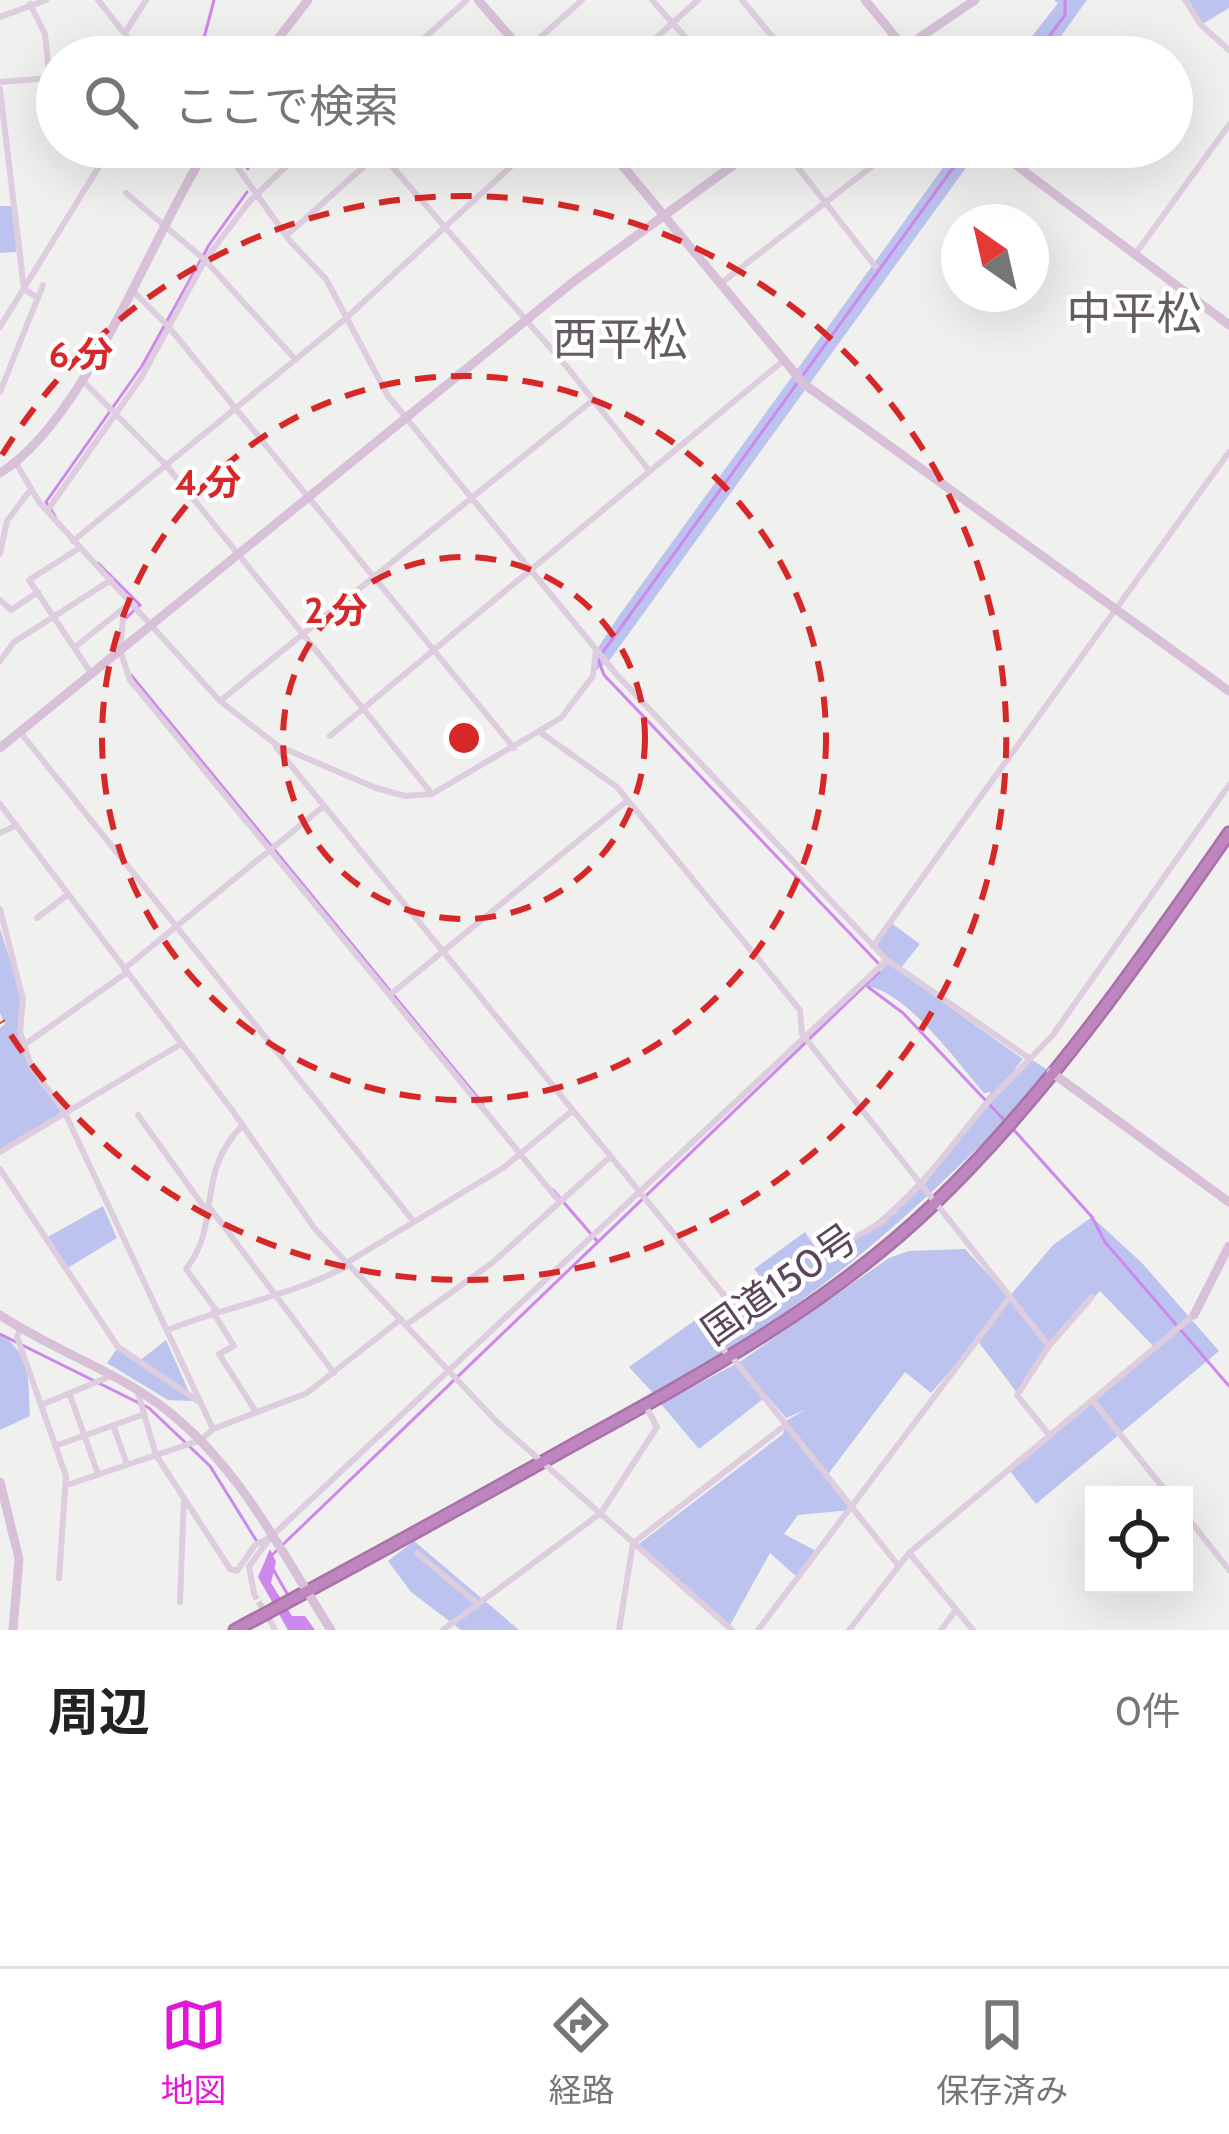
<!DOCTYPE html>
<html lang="ja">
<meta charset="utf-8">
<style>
:root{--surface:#fff;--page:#f6f6f6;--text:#222;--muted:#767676;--line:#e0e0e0;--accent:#e317d9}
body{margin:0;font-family:Cabin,"Noto Sans JP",sans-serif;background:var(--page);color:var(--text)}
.controls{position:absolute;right:36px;bottom:36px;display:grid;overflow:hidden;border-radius:0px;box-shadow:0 12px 48px #0002}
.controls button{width:108px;height:108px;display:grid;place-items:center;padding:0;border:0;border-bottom:3px solid var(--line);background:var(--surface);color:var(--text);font:60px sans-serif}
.compass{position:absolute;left:941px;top:204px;width:108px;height:108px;border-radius:50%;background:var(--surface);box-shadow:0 12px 48px #0002;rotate:326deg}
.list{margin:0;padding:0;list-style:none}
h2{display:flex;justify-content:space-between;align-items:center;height:156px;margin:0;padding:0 48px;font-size:51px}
h2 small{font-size:39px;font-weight:400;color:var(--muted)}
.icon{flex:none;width:66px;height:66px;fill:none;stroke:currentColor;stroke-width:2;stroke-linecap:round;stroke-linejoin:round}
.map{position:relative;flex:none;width:1229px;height:1630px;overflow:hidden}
.search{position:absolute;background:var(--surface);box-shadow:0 12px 48px #0002;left:36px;right:36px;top:36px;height:132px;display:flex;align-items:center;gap:30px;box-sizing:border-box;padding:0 42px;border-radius:66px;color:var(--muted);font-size:45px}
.sheet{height:336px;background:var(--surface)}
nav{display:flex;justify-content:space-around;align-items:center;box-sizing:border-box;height:168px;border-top:3px solid var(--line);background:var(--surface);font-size:33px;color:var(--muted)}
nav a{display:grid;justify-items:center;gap:6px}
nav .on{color:var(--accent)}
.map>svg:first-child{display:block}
.green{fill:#bcc3ef}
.water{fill:#ce88ed}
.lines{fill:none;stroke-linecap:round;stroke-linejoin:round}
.stream{stroke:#ce88ed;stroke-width:3}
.street-tunnel{stroke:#d2cfd1;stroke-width:6;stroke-dasharray:6 3;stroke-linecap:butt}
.highway-casing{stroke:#aa71a9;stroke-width:15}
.street{stroke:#decddf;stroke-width:6}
.secondary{stroke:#d8c1d8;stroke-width:9}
.highway{stroke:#be85be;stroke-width:10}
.ring{fill:none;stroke:#d62828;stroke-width:6;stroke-dasharray:21 15}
.labels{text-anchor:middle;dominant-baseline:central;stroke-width:9;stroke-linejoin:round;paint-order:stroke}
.street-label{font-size:39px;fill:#5b465c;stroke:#fff}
.quarter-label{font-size:45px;fill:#645b63;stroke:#fff}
.centre{fill:#d62828;stroke:#fff;stroke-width:6}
.ring-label{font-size:36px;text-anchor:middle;font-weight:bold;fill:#d62828;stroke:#fff;stroke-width:9;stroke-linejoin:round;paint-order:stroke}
</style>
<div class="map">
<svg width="1229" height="1630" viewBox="0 0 1229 1630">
<rect width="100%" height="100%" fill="#f0f1ee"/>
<path class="green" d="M1054 0H1087L1046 57H1016L1058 3Z
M1186 0H1229V8L1201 25Z
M958 147H981L609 661 594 672V654L618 617Z
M0 206H14L16 252 0 253Z
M890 922 920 944 900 969 873 946Z
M0 929 23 999 20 1032 31 1065 65 1113 0 1152V1028L5 1024 0 1013Z
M888 963 1023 1059 1013 1071 1029 1058 1051 1072C1024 1106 991 1134 961 1164 867 1255 770 1333 653 1393L629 1367 722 1301 746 1328 804 1279 777 1298 754 1269 805 1232 824 1261C899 1211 937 1163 991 1092L984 1093C957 1062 907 992 867 986Z
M103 1206 117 1238 66 1269 46 1238Z
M1092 1217 1142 1263 1219 1351 1036 1504 1009 1470 1155 1348 1100 1291 1055 1339 1018 1394 977 1340 931 1393 905 1372 826 1477 851 1510 798 1515 784 1534 818 1552 798 1578 770 1553 729 1627 639 1544 783 1434 787 1420 807 1409 786 1418 767 1396 699 1449 661 1404 741 1361 889 1258 909 1251 965 1249 1009 1297 1053 1245Z
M0 1334C32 1355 28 1380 30 1416L0 1430Z
M166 1340 193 1401 168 1400 107 1363 118 1347 138 1362Z
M414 1541 519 1630H461L411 1592 388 1561Z"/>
<path class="water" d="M270 1549 276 1562 271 1583 292 1616H305L315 1630H288L258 1577Z"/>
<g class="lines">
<path class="stream" d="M199 57 214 0
M1034 57 1065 15V0
M228 147 248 169
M55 516 46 502 142 366 209 245 247 192
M98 563 140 605 125 619
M131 675 483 1104
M878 963 604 675 598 659 968 147
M868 987 903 1013 1007 1123
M1013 1129 1092 1217 1105 1242 1229 1386
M553 1190 598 1242
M0 1334 149 1408 210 1466 256 1540
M272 1555 879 972
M273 1569 289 1597"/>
<path class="street-tunnel" d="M254 1594 272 1624"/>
<defs>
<path id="highway" d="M235 1630C348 1570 460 1508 571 1446 699 1376 828 1306 934 1204 1047 1095 1140 961 1229 833"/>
</defs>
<use href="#highway" class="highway-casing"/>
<path class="street" d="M98 0 143 57
M652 0 703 57
M742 0 789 57
M1185 0 1201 25 1229 50
M30 4 45 34 54 119
M0 17 46 0
M126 31 146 0
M276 44 288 57
M524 52 582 0
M403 57 467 0
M635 57 698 0
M0 82 50 78
M0 89 24 289 38 298
M223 147 290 241 326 279 388 396 617 675 887 960 272 1536 249 1566 254 1594
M375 147 567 367 648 469
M782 147 875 266
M863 147 875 163
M126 193 205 260 295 359
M287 235 380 152
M1136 253 1229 125
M720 284 897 147
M132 290 168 326 514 748
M0 327 111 147
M82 380 166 465 432 794
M0 392 43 285
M16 463 39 502 220 701 278 746 376 788 405 796 432 794 561 718 593 676 596 650
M47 511 141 378 205 260 249 202 306 147
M73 541 345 319 532 147
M78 549 29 580 91 673
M0 554 7 521 31 489
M0 600 11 610 38 592
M124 608 120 650 130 680 559 1201
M75 647 124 608
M0 661 14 642 111 580
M220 701 593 400
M20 732 414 1222
M540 732 617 787 800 1010 802 1034 1049 1346
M330 736 783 361
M276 747 746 1322
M0 804 232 1110 315 1229 498 1423 732 1630
M0 833 15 826
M0 909 23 999 20 1032 31 1066 65 1113 213 1429
M37 918 66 896
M873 946 1229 452
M887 960 1029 1058
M124 969 324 806
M391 994 628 800
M24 1045 126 973
M138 1115 206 1210
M0 1152 181 1044
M0 1169 118 1347 201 1403
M210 1208 334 1373
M348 1262 503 1168 572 1111
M216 1310 186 1269C223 1222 194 1173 243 1125
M213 1312 234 1346 219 1354 256 1412
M406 1325 492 1263 610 1157
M20 1329 17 1337 66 1476 59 1578
M167 1330C227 1306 292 1296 349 1265
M727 1355 721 1345 852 1239 882 1222 920 1185 987 1103 1052 1036 1229 785
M732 1357 898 1565
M138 1393 156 1455 230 1569 237 1571 255 1545 269 1538
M70 1395 98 1474
M1094 1402 1169 1495
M41 1405 111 1376
M113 1425 127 1464
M1050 1436 1017 1395 1049 1346 1092 1297
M55 1446 142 1415
M67 1485 201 1440 213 1429 307 1393 401 1319
M1184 1513 1229 1570
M417 1553 478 1604
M909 1553 973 1630
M180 1602 184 1498
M272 1624 275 1630
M443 1630 601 1513 657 1427 645 1405
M619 1630 633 1543 784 1426
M758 1630 1009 1298
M849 1630 909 1553 1194 1315
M941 1630 955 1611"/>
<path class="secondary" d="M478 0 528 57
M865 0 912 57
M264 57 308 0
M891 57 975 0
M607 147 804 384 1229 691
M992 147 1229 325
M0 473C86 420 152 235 208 147
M0 748 573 282 758 147
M1051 1072 1229 1202
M0 1315C51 1349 111 1369 160 1405 238 1463 280 1550 331 1630
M1194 1315 1229 1246
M0 1482 19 1559 13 1630"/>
<use href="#highway" class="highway"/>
</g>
<g class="ring">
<circle cx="464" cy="738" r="181"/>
<circle cx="464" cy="738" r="362"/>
<path d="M2 455A542 542 0 1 1 2 1021"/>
</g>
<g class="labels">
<g class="street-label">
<text transform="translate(779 1284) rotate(-35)">国道150号</text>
</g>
<g class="quarter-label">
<text x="1134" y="313">中平松</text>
<text x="620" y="339">西平松</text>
</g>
</g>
<circle cx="464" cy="738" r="18" class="centre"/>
<g class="ring-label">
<text x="81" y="367">6 分</text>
<text x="208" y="495">4 分</text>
<text x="336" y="623">2 分</text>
</g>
</svg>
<div class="controls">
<button><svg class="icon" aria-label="locate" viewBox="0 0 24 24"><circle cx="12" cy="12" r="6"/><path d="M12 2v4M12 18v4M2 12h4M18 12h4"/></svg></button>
</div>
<svg class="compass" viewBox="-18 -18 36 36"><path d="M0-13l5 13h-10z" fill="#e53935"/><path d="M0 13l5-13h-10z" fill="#767676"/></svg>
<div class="search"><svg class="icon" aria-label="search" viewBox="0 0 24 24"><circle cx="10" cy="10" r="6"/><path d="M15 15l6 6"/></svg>ここで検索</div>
</div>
<section class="sheet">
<h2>周辺<small>0件</small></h2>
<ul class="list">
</ul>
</section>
<nav>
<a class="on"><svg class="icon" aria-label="map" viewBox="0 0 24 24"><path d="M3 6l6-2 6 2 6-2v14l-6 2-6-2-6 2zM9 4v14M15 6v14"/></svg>地図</a>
<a><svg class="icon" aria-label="directions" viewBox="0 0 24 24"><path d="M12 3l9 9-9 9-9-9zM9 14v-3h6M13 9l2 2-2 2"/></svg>経路</a>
<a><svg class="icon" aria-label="saved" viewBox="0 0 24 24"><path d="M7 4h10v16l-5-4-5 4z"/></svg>保存済み</a>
</nav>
